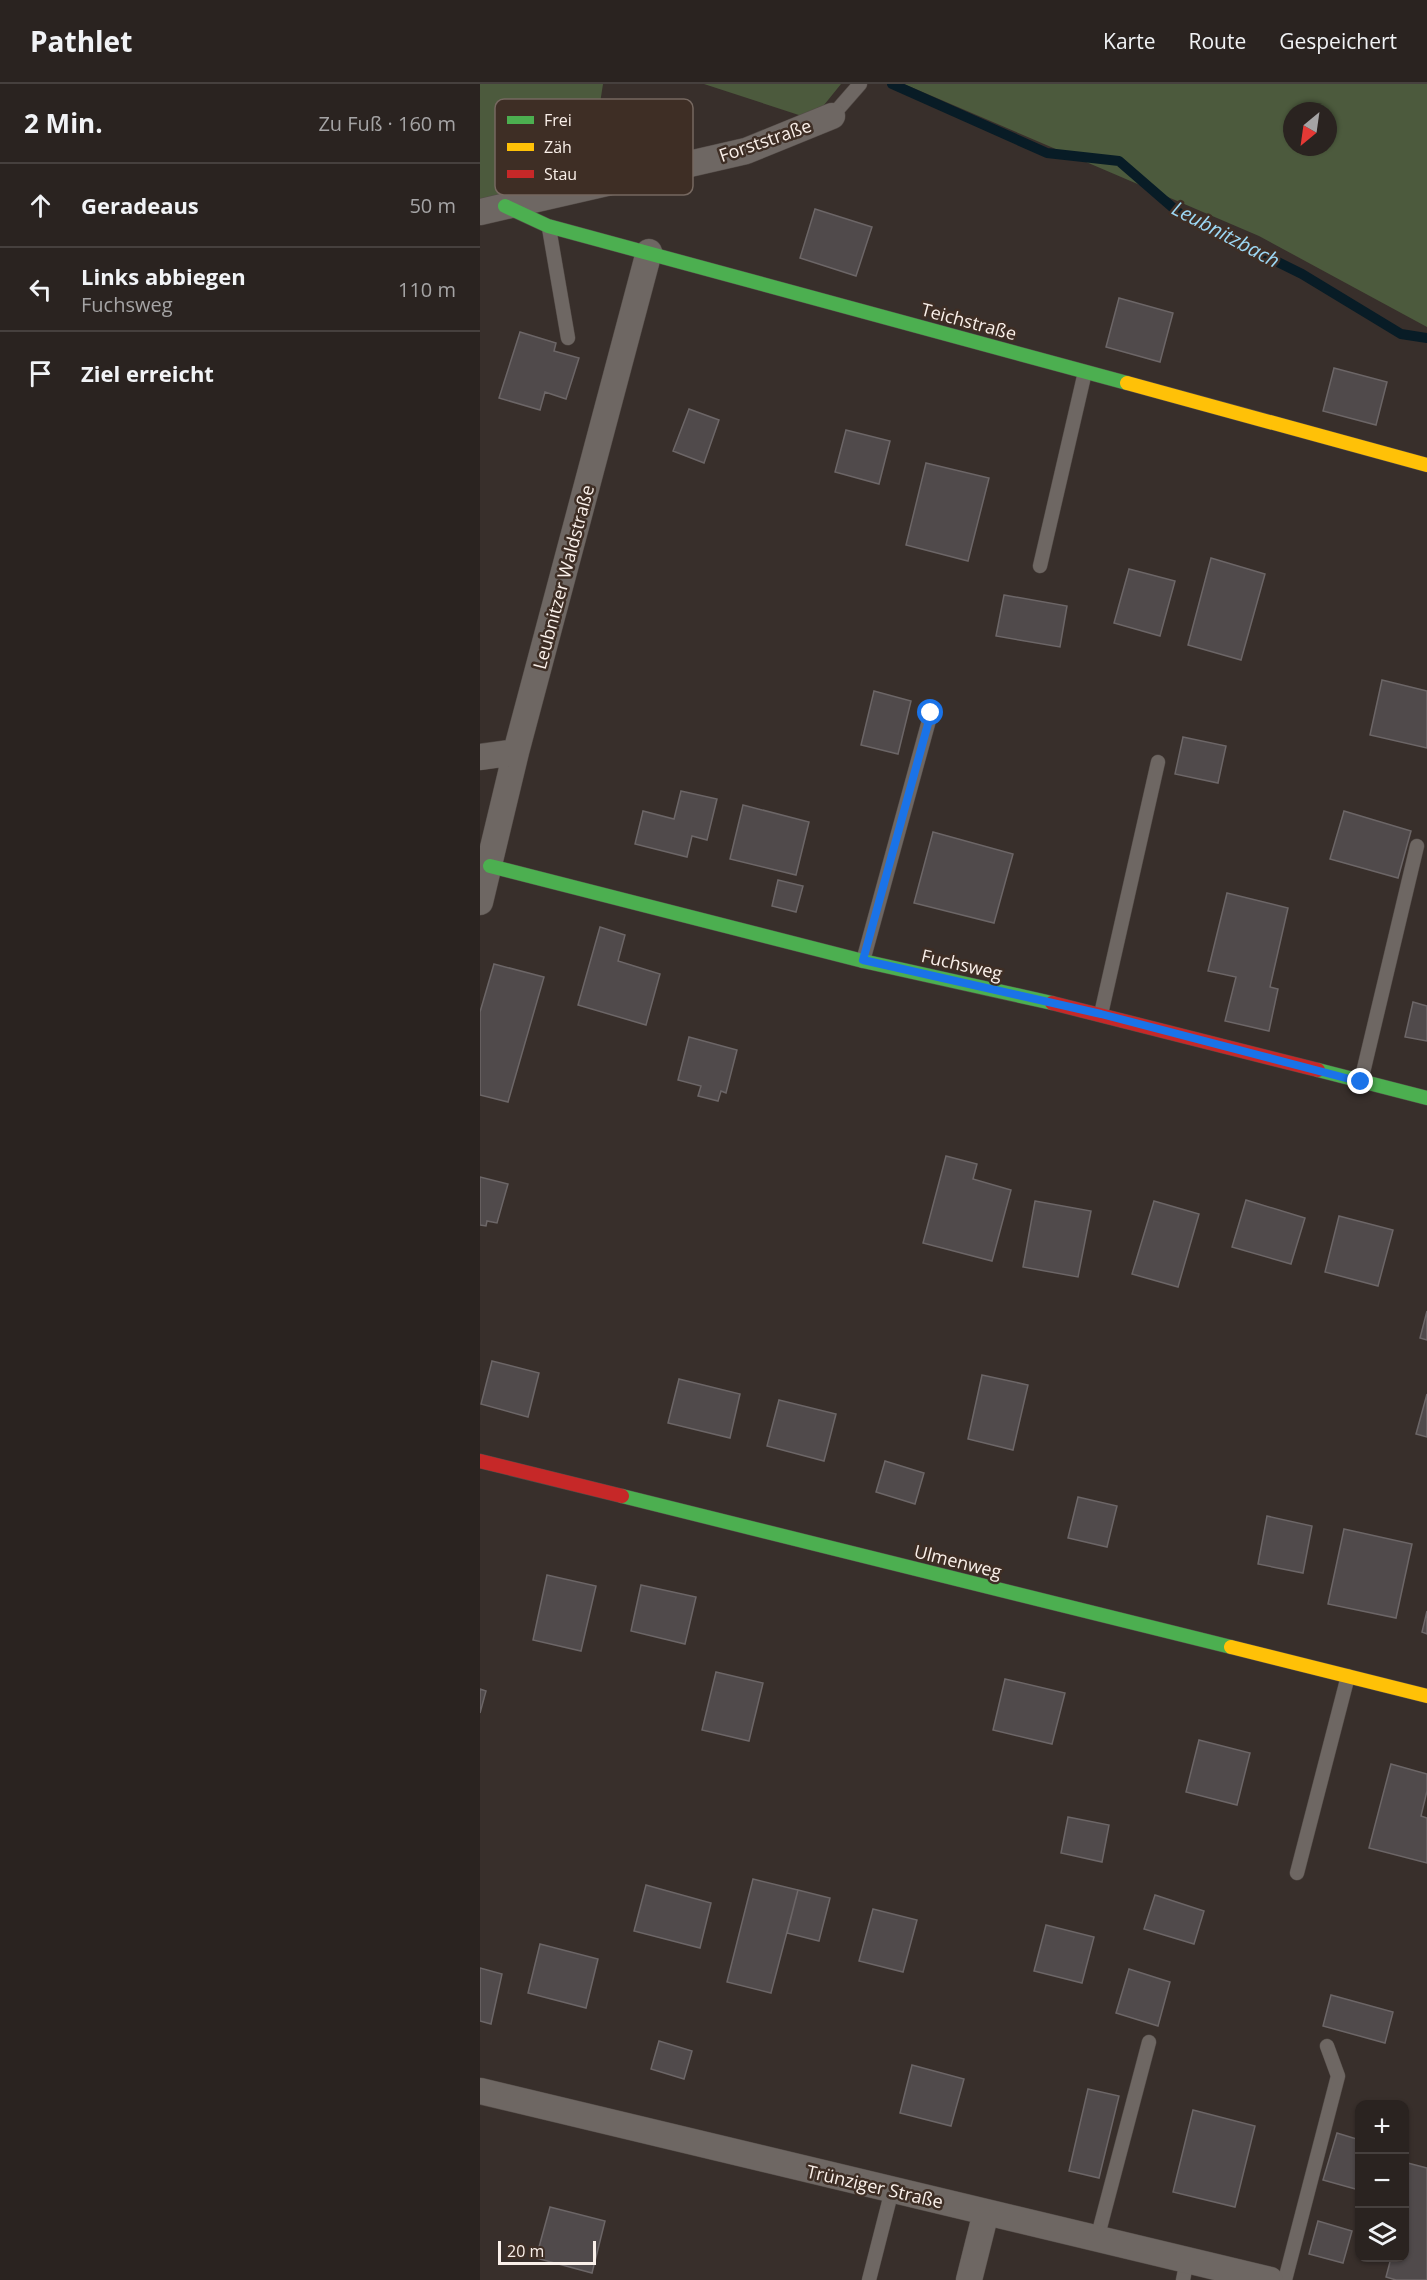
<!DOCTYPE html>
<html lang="de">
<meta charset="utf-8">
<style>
:root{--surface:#2a2320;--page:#322b29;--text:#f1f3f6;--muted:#a5a4a5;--line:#46403e}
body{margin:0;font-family:"Open Sans",sans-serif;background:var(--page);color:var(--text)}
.controls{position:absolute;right:18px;bottom:18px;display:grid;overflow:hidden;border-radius:12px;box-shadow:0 2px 4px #0004}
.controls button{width:54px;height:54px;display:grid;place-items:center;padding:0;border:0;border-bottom:2px solid var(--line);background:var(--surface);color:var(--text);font:30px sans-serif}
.compass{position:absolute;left:803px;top:18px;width:54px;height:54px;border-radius:50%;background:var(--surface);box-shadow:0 2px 4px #0004;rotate:209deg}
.scale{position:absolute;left:18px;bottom:15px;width:98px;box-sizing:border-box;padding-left:6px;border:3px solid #faf0ea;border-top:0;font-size:16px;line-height:21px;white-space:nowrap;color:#faf0ea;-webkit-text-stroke:4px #3e2e25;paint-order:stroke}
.stop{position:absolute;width:18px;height:18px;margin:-14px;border:4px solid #1a73e8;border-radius:50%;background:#fff}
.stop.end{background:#1a73e8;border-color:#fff;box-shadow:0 2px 6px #0008}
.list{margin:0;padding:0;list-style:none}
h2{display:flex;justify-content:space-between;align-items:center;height:78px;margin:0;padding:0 24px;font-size:26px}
h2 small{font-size:20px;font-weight:400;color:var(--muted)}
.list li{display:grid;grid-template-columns:39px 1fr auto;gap:18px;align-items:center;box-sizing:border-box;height:84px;padding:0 24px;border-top:2px solid var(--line)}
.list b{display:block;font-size:22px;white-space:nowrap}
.list p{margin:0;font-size:20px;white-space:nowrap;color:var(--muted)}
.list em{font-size:20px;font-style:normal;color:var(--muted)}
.icon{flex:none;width:33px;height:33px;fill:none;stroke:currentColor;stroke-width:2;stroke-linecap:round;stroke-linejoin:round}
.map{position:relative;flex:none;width:947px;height:2196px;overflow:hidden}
header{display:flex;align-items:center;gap:36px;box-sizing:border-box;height:84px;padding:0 30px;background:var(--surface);border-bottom:2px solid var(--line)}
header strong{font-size:28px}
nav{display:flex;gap:33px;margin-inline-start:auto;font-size:21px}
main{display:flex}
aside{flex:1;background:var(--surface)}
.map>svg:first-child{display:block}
.green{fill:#4c5a3d;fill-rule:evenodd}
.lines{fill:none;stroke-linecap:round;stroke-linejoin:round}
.stream{stroke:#081c26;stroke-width:10}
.building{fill:#504a4b;stroke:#6c6667;stroke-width:1.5}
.lane-casing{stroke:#534b47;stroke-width:15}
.street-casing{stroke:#534b47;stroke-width:27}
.fast-casing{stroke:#534b47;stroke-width:15}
.slow-casing{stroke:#534b47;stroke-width:15}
.jam-casing{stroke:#534b47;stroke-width:15}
.lane{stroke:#6e6763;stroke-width:14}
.street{stroke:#6e6763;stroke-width:26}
.fast{stroke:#4caf50;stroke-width:14}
.slow{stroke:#ffc107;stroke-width:14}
.jam{stroke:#c62828;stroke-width:14}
.route{stroke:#1a73e8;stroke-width:8}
.labels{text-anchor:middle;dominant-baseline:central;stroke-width:5;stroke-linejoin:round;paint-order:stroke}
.street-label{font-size:18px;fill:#faf0ea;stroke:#3e2e25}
.water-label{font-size:20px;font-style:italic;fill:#9dd8f5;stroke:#3e2e25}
.key{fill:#3e2e25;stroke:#766860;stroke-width:1.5}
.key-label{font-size:16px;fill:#faf0ea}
</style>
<header>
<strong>Pathlet</strong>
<nav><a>Karte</a><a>Route</a><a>Gespeichert</a></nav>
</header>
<main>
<aside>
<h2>2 Min.<small>Zu Fuß · 160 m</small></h2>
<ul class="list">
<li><svg class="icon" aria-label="ahead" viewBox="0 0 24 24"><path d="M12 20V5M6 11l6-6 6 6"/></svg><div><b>Geradeaus</b></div><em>50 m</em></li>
<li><svg class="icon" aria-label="left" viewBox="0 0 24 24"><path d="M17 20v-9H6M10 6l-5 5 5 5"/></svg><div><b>Links abbiegen</b><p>Fuchsweg</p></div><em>110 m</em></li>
<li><svg class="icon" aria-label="arrive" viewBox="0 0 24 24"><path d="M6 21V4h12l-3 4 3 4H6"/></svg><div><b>Ziel erreicht</b></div></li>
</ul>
</aside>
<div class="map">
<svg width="947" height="2196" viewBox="0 0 947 2196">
<rect width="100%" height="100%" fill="#382f2b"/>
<path class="green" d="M0 0H123L110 84 51 103 0 116Z
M224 0H361L340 26 328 34Z
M424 0H947V243L779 152ZM812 27H848V63H812Z"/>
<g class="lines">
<path class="stream" d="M412 0 567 69 639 77 699 129 822 190 921 250 947 254"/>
</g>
<path class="building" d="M335 125 392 143 376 192 320 174Z
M639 214 693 229 680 278 626 263Z
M40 248 76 259 74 267 99 274 86 315 65 308 60 326 19 314Z
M854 284 907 298 896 341 843 327Z
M209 325 239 336 224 379 193 367Z
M366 346 410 357 399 400 355 388Z
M446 379 509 394 488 477 426 461Z
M731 474 785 490 761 576 708 561Z
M649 485 695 497 680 552 634 539Z
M524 511 587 522 580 563 516 552Z
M902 596 947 607V664L890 651Z
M394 607 431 617 418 670 381 661Z
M703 653 746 662 738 699 695 690Z
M201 707 237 715 227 756 212 752 207 773 155 760 163 727 194 735Z
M263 721 329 738 316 791 250 775Z
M864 727 931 747 918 794 850 775Z
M453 748 533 770 514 839 434 819Z
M298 796 323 802 316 828 292 822Z
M747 809 808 824 790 903 798 905 789 947 745 937 756 893 728 887Z
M120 843 145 851 138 877 180 890 166 941 98 921Z
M14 880 64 893 28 1018 0 1011V928Z
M933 918 947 922V957L925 953Z
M209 953 257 966 246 1009 241 1007 238 1017 218 1012 221 1002 198 996Z
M466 1072 497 1080 493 1095 531 1106 512 1177 443 1159Z
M0 1093 28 1100 17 1139 7 1137 6 1142 0 1141Z
M766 1116 825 1134 811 1180 752 1163Z
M555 1117 611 1127 598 1193 543 1183Z
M674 1117 719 1130 698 1203 652 1190Z
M859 1132 913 1146 898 1202 845 1188Z
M947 1227V1256L940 1254Z
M12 1277 59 1289 48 1333 1 1320Z
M502 1291 548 1301 533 1366 488 1355Z
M199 1295 260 1310 250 1354 188 1339Z
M947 1310V1353L936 1350Z
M299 1316 356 1330 344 1377 287 1362Z
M405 1377 444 1389 435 1420 396 1408Z
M598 1413 637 1422 627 1463 588 1454Z
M787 1432 832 1442 823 1489 778 1480Z
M864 1445 932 1460 916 1534 848 1520Z
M67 1491 116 1502 101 1567 53 1556Z
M161 1501 216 1513 205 1560 151 1547Z
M947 1527V1550L942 1548Z
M236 1588 283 1599 269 1657 222 1646Z
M525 1595 585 1609 572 1660 513 1646Z
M0 1605 6 1607 0 1629Z
M719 1656 770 1669 757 1721 706 1708Z
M911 1680 947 1690V1707L941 1732 947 1734V1779L889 1764Z
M588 1733 629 1741 622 1778 581 1769Z
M273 1795 318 1806 291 1909 247 1898Z
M166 1801 231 1819 220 1864 154 1847Z
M318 1806 350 1814 339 1857 307 1849Z
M675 1811 724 1827 714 1860 664 1845Z
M393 1825 437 1836 423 1888 379 1877Z
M566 1841 614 1853 602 1899 554 1887Z
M60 1860 118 1875 106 1924 48 1909Z
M0 1884 22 1890 11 1940 0 1937Z
M649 1885 690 1898 678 1942 636 1929Z
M851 1911 913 1928 905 1959 843 1942Z
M179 1957 212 1967 204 1995 171 1985Z
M432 1981 484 1995 471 2042 420 2029Z
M608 2005 639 2012 619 2094 589 2087Z
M713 2026 775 2042 755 2123 693 2108Z
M857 2049 880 2056 879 2106 843 2096Z
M924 2078 947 2084V2196H916L906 2193 911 2174H924Z
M70 2123 125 2137 112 2189 56 2174Z
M838 2137 872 2147 863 2179 829 2170Z"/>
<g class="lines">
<defs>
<path id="lane" d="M352 32 380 0
M69 144 88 254
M560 482 605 288
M383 877 451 629
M621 930 678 678
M881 997 937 762
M817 1789 868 1592
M617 2155 669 1958
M389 2196 412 2106
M703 2196 707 2176
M805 2196 858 1992 847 1962"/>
<path id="street" d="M0 128 266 67 352 32
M0 673 36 668
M0 818 36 668 169 168
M0 2007 790 2196
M489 2196 506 2128"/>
<path id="fast" d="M25 122 68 142 647 299
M10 782 383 877 572 919
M838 986 947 1014
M142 1412 751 1563"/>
<path id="slow" d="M647 299 947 381
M751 1563 947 1612"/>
<path id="jam" d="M572 919 838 986
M0 1377 142 1412"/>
</defs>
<use href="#lane" class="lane-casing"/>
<use href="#street" class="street-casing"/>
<use href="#fast" class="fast-casing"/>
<use href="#slow" class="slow-casing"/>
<use href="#jam" class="jam-casing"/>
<use href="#lane" class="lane"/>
<use href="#street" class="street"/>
<use href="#fast" class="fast"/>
<use href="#slow" class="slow"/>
<use href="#jam" class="jam"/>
</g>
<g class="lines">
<path class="route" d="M451 629 383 876 621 930 881 998"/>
</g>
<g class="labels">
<g class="street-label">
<text transform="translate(285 56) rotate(-19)">Forststraße</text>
<text transform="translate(489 237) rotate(15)">Teichstraße</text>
<text transform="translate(83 493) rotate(-75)">Leubnitzer Waldstraße</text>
<text transform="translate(482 880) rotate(13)">Fuchsweg</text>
<text transform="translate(478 1477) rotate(14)">Ulmenweg</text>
<text transform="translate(395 2102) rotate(13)">Trünziger Straße</text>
</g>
<g class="water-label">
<text transform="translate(746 150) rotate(28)">Leubnitzbach</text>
</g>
</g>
<rect x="15" y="15" width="198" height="96" rx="9" class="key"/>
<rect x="27" y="32" width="27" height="8" fill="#4caf50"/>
<rect x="27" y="59" width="27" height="8" fill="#ffc107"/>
<rect x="27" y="86" width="27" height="8" fill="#c62828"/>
<g class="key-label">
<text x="64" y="42">Frei</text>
<text x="64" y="69">Zäh</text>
<text x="64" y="96">Stau</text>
</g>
</svg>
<div class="controls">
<button>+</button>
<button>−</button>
<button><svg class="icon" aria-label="layers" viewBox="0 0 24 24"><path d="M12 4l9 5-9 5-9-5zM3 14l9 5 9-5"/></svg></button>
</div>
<svg class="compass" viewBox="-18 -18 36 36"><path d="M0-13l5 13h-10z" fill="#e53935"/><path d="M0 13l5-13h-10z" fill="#a5a4a5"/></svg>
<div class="scale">20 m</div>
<div class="stop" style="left:451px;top:629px"></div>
<div class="stop end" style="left:881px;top:998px"></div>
</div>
</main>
